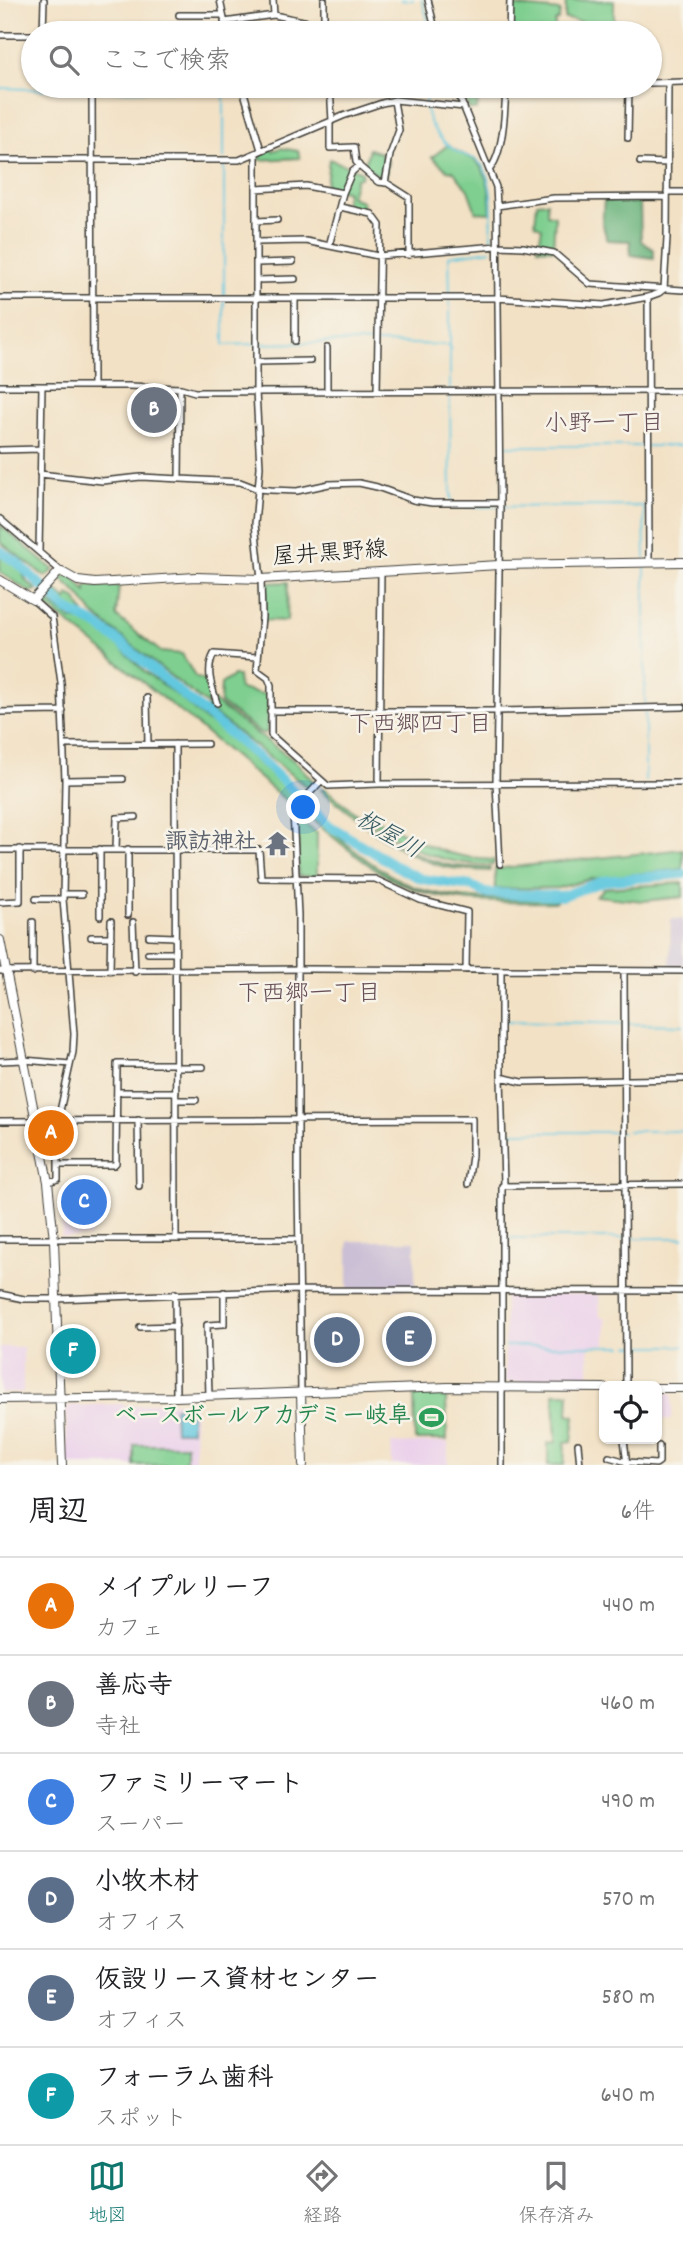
<!DOCTYPE html>
<html lang="ja">
<meta charset="utf-8">
<style>
:root{--surface:#fff;--page:#f2f2f2;--text:#202124;--muted:#757577;--line:#e0e0e0;--accent:#0f766e}
body{margin:0;font-family:Dekko,"Klee One",sans-serif;background:var(--page);color:var(--text)}
.controls{position:absolute;right:21px;bottom:21px;display:grid;overflow:hidden;border-radius:10px;box-shadow:0 2px 5px #0004}
.controls button{width:63px;height:63px;display:grid;place-items:center;padding:0;border:0;border-bottom:2px solid var(--line);background:var(--surface);color:var(--text);font:35px sans-serif}
.you{position:absolute;left:304px;top:808px;width:24px;height:24px;margin:-18px;border:5px solid #fff;border-radius:50%;background:#1a73e8;box-shadow:0 0 0 10px #1a73e833}
.badge{display:grid;place-items:center;width:46px;height:46px;border-radius:50%;background:var(--accent);color:#fff;font-size:23px;font-weight:700}
.pin{position:absolute;translate:-50% -50%;border:4px solid #fff;box-shadow:0 2px 7px #0006}
.list{margin:0;padding:0;list-style:none}
h2{display:flex;justify-content:space-between;align-items:center;height:91px;margin:0;padding:0 28px;font-size:30px}
h2 small{font-size:23px;font-weight:400;color:var(--muted)}
.list li{display:grid;grid-template-columns:46px 1fr auto;gap:21px;align-items:center;box-sizing:border-box;height:98px;padding:0 28px;border-top:2px solid var(--line)}
.list b{display:block;font-size:26px;white-space:nowrap}
.list p{margin:0;font-size:23px;white-space:nowrap;color:var(--muted)}
.list em{font-size:23px;font-style:normal;color:var(--muted)}
.icon{flex:none;width:38px;height:38px;fill:none;stroke:currentColor;stroke-width:2;stroke-linecap:round;stroke-linejoin:round}
.map{position:relative;flex:none;width:683px;height:1465px;overflow:hidden}
.search{position:absolute;background:var(--surface);box-shadow:0 2px 5px #0004;left:21px;right:21px;top:21px;height:77px;display:flex;align-items:center;gap:18px;box-sizing:border-box;padding:0 24px;border-radius:38px;color:var(--muted);font-size:26px}
.sheet{height:679px;background:var(--surface)}
nav{display:flex;justify-content:space-around;align-items:center;box-sizing:border-box;height:98px;border-top:2px solid var(--line);background:var(--surface);font-size:19px;color:var(--muted)}
nav a{display:grid;justify-items:center;gap:4px}
nav .on{color:var(--accent)}
.map>svg:first-child{display:block}
.built{fill:#ebd1eb}
.industrial{fill:#cbbfd5}
.green{fill:#7fcf90;stroke:#4e7656;stroke-width:2}
.forest{fill:#67b27a;stroke:#42674b;stroke-width:2}
.water{fill:#62c8df;stroke:#3f727e;stroke-width:2}
.lines{fill:none;stroke-linecap:round;stroke-linejoin:round}
.stream{stroke:#62c8df;stroke-width:2}
.river{stroke:#62c8df;stroke-width:10}
.street-casing{stroke:#3c3a35;stroke-width:8}
.secondary-casing{stroke:#3c3a35;stroke-width:10}
.street{stroke:#fff;stroke-width:5}
.secondary{stroke:#fff;stroke-width:8}
.labels{text-anchor:middle;dominant-baseline:central;stroke-width:5;stroke-linejoin:round;paint-order:stroke}
.street-label{font-size:23px;fill:#1c1c1c;stroke:#f7f3e8}
.worship-label{font-size:23px;font-weight:bold;fill:#5b616d;stroke:#f7f3e8;text-anchor:end}
.leisure-label{font-size:23px;font-weight:bold;fill:#27864d;stroke:#f7f3e8;text-anchor:end}
.neighbourhood-label{font-size:24px;fill:#664e57;stroke:#f7f3e8}
.water-label{font-size:24px;font-style:italic;fill:#345860;stroke:#f7f3e8}
</style>
<div class="map">
<svg width="683" height="1465" viewBox="0 0 683 1465">
<rect width="100%" height="100%" fill="#f7f3e8"/>
<filter id="ink" filterUnits="userSpaceOnUse"><feTurbulence type="fractalNoise" baseFrequency=".0143" numOctaves="2"/><feDisplacementMap in="SourceGraphic" scale="14" xChannelSelector="R" yChannelSelector="G"/><feConvolveMatrix kernelMatrix="1 2 1 2 8 2 1 2 1" color-interpolation-filters="sRGB"/></filter>
<filter id="wash" filterUnits="userSpaceOnUse"><feTurbulence type="fractalNoise" baseFrequency=".00686" numOctaves="4" result="noise"/><feDisplacementMap in="SourceGraphic" scale="28" xChannelSelector="R" yChannelSelector="G"/><feGaussianBlur stdDeviation="1.57" result="paint"/><feColorMatrix in="noise" values="0 0 0 0 0 0 0 0 0 0 0 0 0 0 0 0 0 1.4 0 .05"/><feComposite in="paint" operator="in"/></filter>
<g filter="url(#wash)">
<rect width="100%" height="100%" fill="#f2e1c5"/>
<path class="built" d="M90 1191V1237H62L61 1192Z
M599 1294 600 1317 606 1318V1344L589 1345V1382H505V1298L508 1295Z
M0 1347H23V1392L0 1393Z
M657 1394H672V1420L657 1419Z
M194 1402 195 1465H67L66 1408 69 1406 122 1404 127 1406 143 1405 148 1403Z
M448 1442V1465H392L391 1444Z"/>
<path class="industrial" d="M671 919H683V969H670Z
M348 1241H415V1289H348Z"/>
<path class="green" d="M566 0 614 1V33H583V22L565 19Z
M513 6 560 11 559 19 555 22V32L534 31 533 33H511Z
M460 86H504L503 94 479 92 477 110 469 109Z
M448 145C456 152 464 154 473 159 490 171 490 194 491 213L476 212 468 190 453 171 447 170 432 157Z
M272 148 273 151 281 148 298 151 300 158 259 160 262 152Z
M369 149 381 153 383 159 388 161 385 180 364 166Z
M329 159 362 172 361 178H356L351 197 362 201 363 210 344 206 347 192 326 185Z
M547 202V214L555 216 553 249 538 248 542 228 535 224 537 203Z
M0 525 54 570 46 577 0 542Z
M0 553 19 564 26 581 37 590 30 592 0 572Z
M58 576H72L86 592V586H119L116 616 161 652 182 654 195 677 208 682 211 696 207 705 93 614 80 596Z
M288 582 287 621 264 620 265 583Z
M50 585 67 600 68 595 75 598 84 613 81 617C66 609 57 601 50 585Z
M41 596 71 619 85 621 100 627 144 671 183 700 206 721 218 727 293 794 294 802 289 803 192 721 39 600Z
M233 676H238L239 689 268 695 267 733H261L220 703 221 684Z
M213 701 297 763 314 782 308 788 207 708Z
M324 788C361 817 395 850 441 863 457 868 474 867 490 868V871C474 870 457 870 441 866 394 852 359 820 321 790Z
M304 806C336 836 384 880 427 891 470 902 513 899 556 899V902C504 902 449 906 401 884 369 870 328 832 300 810Z
M374 818C416 841 445 858 494 860L493 865C445 865 410 851 372 822Z
M298 820 317 833V876H298Z
M683 849V869L591 879 558 888 495 889V869Z
M683 883V897L643 901 596 896 604 888Z
M554 1393H569L568 1414 575 1416 572 1441 565 1442 564 1465H548V1443L556 1442Z
M446 1394 447 1440H415L414 1395Z
M134 1445H186V1463L192 1465H134Z"/>
<path class="forest" d="M604 200 640 201 641 241 654 250V258L631 255 630 241 607 240 602 222Z"/>
<path class="water" d="M174 1407H191V1431H175Z"/>
<g class="lines">
<path class="stream" d="M401 0H413
M422 0 432 33
M426 86C422 113 432 136 456 151 466 157 478 157 484 168 495 191 491 219 491 244
M0 88 90 91
M96 91 224 90V158
M224 163V345L254 344
M450 295 449 256 491 250
M450 301V344
M259 344 345 342 450 345V390
M450 395 451 500 453 507 644 506 645 558
M503 446H683
M645 566V781
M504 1021 683 1025
M628 1131H683
M506 1132H623
M505 1238H683
M505 1346H623
M629 1346H683"/>
<path class="river" d="M0 551 19 564 66 609 95 624 121 643 261 760 330 826 403 870 422 879 471 886 485 893 562 896 604 881 683 874"/>
</g>
</g>
<g filter="url(#ink)">
<g class="lines">
<defs>
<path id="street" d="M220 0 227 33
M273 0 274 15
M428 0 436 33
M179 15H223
M224 22 274 15 332 27 383 29 401 33
M303 22 304 33
M43 33 44 0
M324 33V0
M509 33 510 0
M0 35H33
M650 83 683 82
M75 86V88
M92 86 93 386
M242 86 261 150
M330 86 332 121
M455 86 496 187 497 206 500 503 496 783 500 864
M330 122V148L354 147 356 162 359 165
M628 138 629 86
M256 153V391L260 467 255 524 261 579 262 617 257 670 268 678 271 685V735L328 786 379 784 683 783
M0 160H239L343 116 382 103 395 100 464 107
M640 162 668 163
M489 170C504 154 505 108 506 86
M385 183 390 155 399 130 394 101
M256 189 306 186 343 193 329 246
M667 192H683
M343 193 352 172 359 166 378 182 387 183 409 197V255
M497 206 554 198 667 197
M340 207 372 214 380 225 377 391
M256 221 277 220
M257 242 306 241 378 256 497 246 523 247 554 253 590 284 683 290
M257 263 293 262
M257 280 295 279
M664 289 667 238 668 83
M648 297 649 562
M0 298H497L604 305 648 297 659 293 664 289
M295 341V298
M327 348V391
M256 362 310 361
M0 386H128L181 388 195 392 683 391
M0 450 40 449
M40 474 102 481 141 477 240 482 258 489 271 490 297 491 329 484 359 483 377 487 413 500 432 503H500
M179 478 180 388
M0 519 62 572
M39 551 42 386
M33 600 52 617 61 683 65 780 63 899 74 1034 73 1052 58 1120V1179L48 1182
M147 698 148 744
M217 703C212 687 205 670 214 654L257 657
M270 711H498L683 707
M0 712 63 711
M175 744 176 1239
M64 745 207 744
M65 780 123 779
M379 784 381 571
M100 849V916
M116 849 117 818 136 817
M0 850H259L261 878 375 879 420 900 467 912 466 970
M63 894H82
M36 899H63
M0 902 20 901V849
M128 915V849
M33 922V972
M133 922 135 972
M149 936 175 937
M91 937H111
M148 953H175
M0 971 307 969 683 971
M110 971 111 921
M501 971V1077L504 1185 502 1186V1465
M624 972 626 1386
M0 1061 24 1060 70 1064
M176 1067H203
M501 1077 522 1082 683 1079
M117 1092H176
M177 1100H196
M138 1120 139 1186
M0 1121 472 1119V1156L468 1184
M58 1165H114L116 1163 117 1064H176
M502 1186 683 1184
M0 1239H298
M175 1293 176 1397
M0 1294 24 1299H56L299 1290 683 1291
M140 1327 176 1326
M301 1392 298 1187V915L293 811 321 781
M209 1396 207 1325 224 1324V1292
M624 1439 627 1465
M578 1444 580 1465
M609 1457 627 1462 656 1464 659 1462V1446"/>
<path id="secondary" d="M0 580 33 600 58 573 62 572 78 581 95 583 196 577 261 579 499 565 683 562
M0 940 48 1182 54 1240 62 1465
M657 1388H683
M301 1393 303 1465
M0 1399 176 1397 448 1387 604 1388"/>
</defs>
<use href="#street" class="street-casing"/>
<use href="#secondary" class="secondary-casing"/>
<use href="#street" class="street"/>
<use href="#secondary" class="secondary"/>
</g>
</g>
<defs>
<symbol id="temple-bare" viewBox="-9 -9 18 18"><path d="M0-6L5-2H3V0L6.5 2.5H4V6H1.5V3h-3V6H-4V2.5H-6.5L-3 0V-2H-5Z" fill="#6b7280" stroke="#f7f3e8" stroke-width="2.5" paint-order="stroke"/></symbol>
<symbol id="stadium-bare" viewBox="-9 -9 18 18"><path d="M0-5a6.5 5 0 1 0 0 10a6.5 5 0 1 0 0-10ZM-3.5-1.8h7v3.6h-7Z" fill="#2e9e5b" stroke="#f7f3e8" stroke-width="2.5" paint-order="stroke"/></symbol>
</defs>
<g fill-rule="evenodd">
<use href="#temple-bare" x="260" y="826" width="35" height="35"/>
<use href="#stadium-bare" x="414" y="1400" width="35" height="35"/>
</g>
<g class="labels">
<g class="street-label">
<text transform="translate(330 555) rotate(-4)">屋井黒野線</text>
</g>
<g class="worship-label">
<text x="257" y="843">諏訪神社</text>
</g>
<g class="leisure-label">
<text x="411" y="1417">ベースボールアカデミー岐阜</text>
</g>
<g class="neighbourhood-label">
<text x="604" y="425">小野一丁目</text>
<text x="420" y="726">下西郷四丁目</text>
<text x="309" y="995">下西郷一丁目</text>
</g>
<g class="water-label">
<text transform="translate(388 836) rotate(30)">板屋川</text>
</g>
</g>
</svg>
<div class="controls">
<button><svg class="icon" aria-label="locate" viewBox="0 0 24 24"><circle cx="12" cy="12" r="6"/><path d="M12 2v4M12 18v4M2 12h4M18 12h4"/></svg></button>
</div>
<div class="you"></div>
<div class="pin badge" style="left:51px;top:1133px;background:#e8710a">A</div>
<div class="pin badge" style="left:154px;top:410px;background:#6b7280">B</div>
<div class="pin badge" style="left:84px;top:1202px;background:#3f7fe0">C</div>
<div class="pin badge" style="left:337px;top:1340px;background:#5c6f8a">D</div>
<div class="pin badge" style="left:409px;top:1339px;background:#5c6f8a">E</div>
<div class="pin badge" style="left:73px;top:1351px;background:#0f9aa8">F</div>
<div class="search"><svg class="icon" aria-label="search" viewBox="0 0 24 24"><circle cx="10" cy="10" r="6"/><path d="M15 15l6 6"/></svg>ここで検索</div>
</div>
<section class="sheet">
<h2>周辺<small>6件</small></h2>
<ul class="list">
<li><span class="badge" style="background:#e8710a">A</span><div><b>メイプルリーフ</b><p>カフェ</p></div><em>440 m</em></li>
<li><span class="badge" style="background:#6b7280">B</span><div><b>善応寺</b><p>寺社</p></div><em>460 m</em></li>
<li><span class="badge" style="background:#3f7fe0">C</span><div><b>ファミリーマート</b><p>スーパー</p></div><em>490 m</em></li>
<li><span class="badge" style="background:#5c6f8a">D</span><div><b>小牧木材</b><p>オフィス</p></div><em>570 m</em></li>
<li><span class="badge" style="background:#5c6f8a">E</span><div><b>仮設リース資材センター</b><p>オフィス</p></div><em>580 m</em></li>
<li><span class="badge" style="background:#0f9aa8">F</span><div><b>フォーラム歯科</b><p>スポット</p></div><em>640 m</em></li>
</ul>
</section>
<nav>
<a class="on"><svg class="icon" aria-label="map" viewBox="0 0 24 24"><path d="M3 6l6-2 6 2 6-2v14l-6 2-6-2-6 2zM9 4v14M15 6v14"/></svg>地図</a>
<a><svg class="icon" aria-label="directions" viewBox="0 0 24 24"><path d="M12 3l9 9-9 9-9-9zM9 14v-3h6M13 9l2 2-2 2"/></svg>経路</a>
<a><svg class="icon" aria-label="saved" viewBox="0 0 24 24"><path d="M7 4h10v16l-5-4-5 4z"/></svg>保存済み</a>
</nav>
